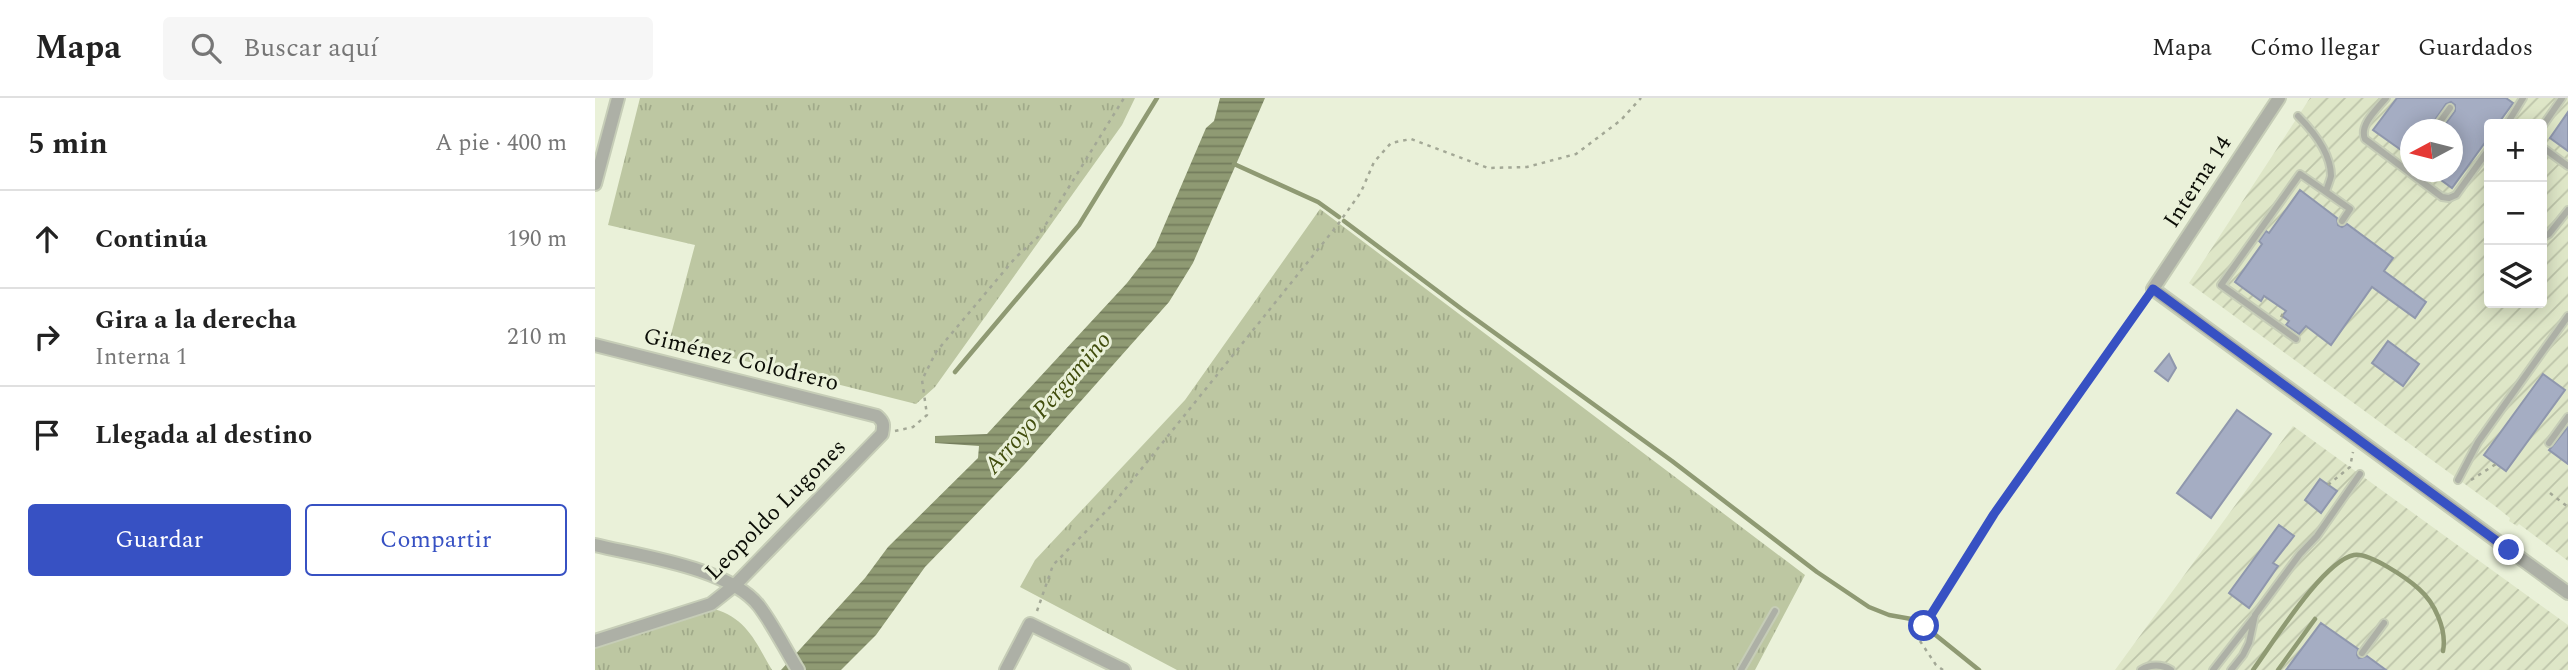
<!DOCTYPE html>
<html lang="es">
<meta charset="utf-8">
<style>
:root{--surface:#fff;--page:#f6f6f6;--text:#222;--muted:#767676;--line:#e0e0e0;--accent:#3751c3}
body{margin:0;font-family:Spectral,serif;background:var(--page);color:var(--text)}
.controls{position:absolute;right:21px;top:21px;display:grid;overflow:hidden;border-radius:7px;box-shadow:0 4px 18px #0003}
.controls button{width:63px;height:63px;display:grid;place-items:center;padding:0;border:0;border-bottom:2px solid var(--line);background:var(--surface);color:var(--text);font:35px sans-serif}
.compass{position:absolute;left:1805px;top:21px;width:63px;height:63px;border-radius:50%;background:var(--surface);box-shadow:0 4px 18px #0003;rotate:263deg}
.stop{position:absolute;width:21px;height:21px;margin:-16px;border:5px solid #3751c3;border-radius:50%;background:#fff}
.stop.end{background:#3751c3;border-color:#fff;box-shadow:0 2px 7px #0008}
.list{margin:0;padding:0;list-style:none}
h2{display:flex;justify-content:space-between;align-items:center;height:91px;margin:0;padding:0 28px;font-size:30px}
h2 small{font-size:23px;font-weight:400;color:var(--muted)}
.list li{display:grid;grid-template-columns:46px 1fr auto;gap:21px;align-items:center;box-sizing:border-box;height:98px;padding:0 28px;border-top:2px solid var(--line)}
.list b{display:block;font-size:26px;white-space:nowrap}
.list p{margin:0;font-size:23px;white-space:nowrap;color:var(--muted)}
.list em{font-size:23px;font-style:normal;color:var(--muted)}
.actions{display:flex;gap:14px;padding:21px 28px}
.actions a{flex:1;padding:16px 0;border:2px solid var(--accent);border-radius:7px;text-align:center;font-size:24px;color:var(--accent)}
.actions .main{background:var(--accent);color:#fff}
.icon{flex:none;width:38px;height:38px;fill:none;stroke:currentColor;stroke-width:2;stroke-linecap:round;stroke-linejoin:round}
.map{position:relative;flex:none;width:1973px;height:572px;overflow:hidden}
header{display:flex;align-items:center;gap:42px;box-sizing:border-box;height:98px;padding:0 35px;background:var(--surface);border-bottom:2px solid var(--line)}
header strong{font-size:33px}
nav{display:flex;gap:38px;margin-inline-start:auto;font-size:24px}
.search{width:490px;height:63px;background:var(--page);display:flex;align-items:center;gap:18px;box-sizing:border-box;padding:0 24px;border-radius:7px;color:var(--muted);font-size:26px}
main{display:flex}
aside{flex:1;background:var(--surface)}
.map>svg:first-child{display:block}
.industrial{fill:url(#industrial-furrows);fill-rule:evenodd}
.grass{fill:url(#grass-tufts)}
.water{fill:url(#water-rules)}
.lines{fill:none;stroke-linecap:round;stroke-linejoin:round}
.stream{stroke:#8f9a73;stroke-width:4.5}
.building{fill:#a5adc3;stroke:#8f97ad;stroke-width:2}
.lane-casing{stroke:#c6cdb7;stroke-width:10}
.street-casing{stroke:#c6cdb7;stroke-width:16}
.path{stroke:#a3a896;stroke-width:2.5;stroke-dasharray:3.5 5;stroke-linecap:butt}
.lane{stroke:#adb0a6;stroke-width:6}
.street{stroke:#adb0a6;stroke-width:12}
.route{stroke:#3751c3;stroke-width:9}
.labels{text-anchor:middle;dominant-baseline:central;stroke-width:6;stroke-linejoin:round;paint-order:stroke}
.street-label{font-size:23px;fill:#0c0e07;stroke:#eaf1d9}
.water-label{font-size:24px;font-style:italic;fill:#414d0d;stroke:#eaf1d9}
</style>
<header>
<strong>Mapa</strong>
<div class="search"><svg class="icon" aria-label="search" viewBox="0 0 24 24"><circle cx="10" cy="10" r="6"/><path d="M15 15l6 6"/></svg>Buscar aquí</div>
<nav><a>Mapa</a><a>Cómo llegar</a><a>Guardados</a></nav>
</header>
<main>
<aside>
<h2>5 min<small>A pie · 400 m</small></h2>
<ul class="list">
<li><svg class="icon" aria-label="ahead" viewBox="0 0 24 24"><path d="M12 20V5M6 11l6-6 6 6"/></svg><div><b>Continúa</b></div><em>190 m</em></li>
<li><svg class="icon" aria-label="right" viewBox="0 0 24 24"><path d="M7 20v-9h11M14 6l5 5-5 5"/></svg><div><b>Gira a la derecha</b><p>Interna 1</p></div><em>210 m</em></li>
<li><svg class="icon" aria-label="arrive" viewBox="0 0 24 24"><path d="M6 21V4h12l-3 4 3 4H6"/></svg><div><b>Llegada al destino</b></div></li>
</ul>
<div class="actions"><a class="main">Guardar</a><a>Compartir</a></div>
</aside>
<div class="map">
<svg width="1973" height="572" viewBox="0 0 1973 572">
<defs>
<pattern id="industrial-furrows" width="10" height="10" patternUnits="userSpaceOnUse" patternTransform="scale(1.75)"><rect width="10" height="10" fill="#dee6c7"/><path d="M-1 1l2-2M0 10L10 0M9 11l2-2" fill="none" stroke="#bdc4a9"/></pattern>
<pattern id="grass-tufts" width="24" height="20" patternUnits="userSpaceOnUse" patternTransform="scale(1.75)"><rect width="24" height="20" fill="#bdc7a2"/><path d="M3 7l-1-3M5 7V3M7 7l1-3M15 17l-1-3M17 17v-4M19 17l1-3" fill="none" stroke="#a1aa8a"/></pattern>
<pattern id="water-rules" width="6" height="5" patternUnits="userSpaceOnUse" patternTransform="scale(1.75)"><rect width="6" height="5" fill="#8f9a73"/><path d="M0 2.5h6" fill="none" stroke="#737c5c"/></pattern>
</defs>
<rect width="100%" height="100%" fill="#eaf1d9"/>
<path class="industrial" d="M1715 0H1973V463L1924 426 1922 428 1914 423 1915 420 1900 408 1594 185ZM1894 26H1947V205H1894ZM1815 32H1857V74H1815Z
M1698 328 1973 527V572H1520Z"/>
<path class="grass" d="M45 0H540L527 27 340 289 321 306 74 244 100 147 13 127Z
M725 111 1210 477 1160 572H582L425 489 440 462 590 302Z
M119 511C152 520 161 545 177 572H0V548Z"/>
<path class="water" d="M625 0H670L598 165 574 204 429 367 330 469 281 537 246 572H186L270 480 293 449 383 360 384 348 340 345V338L392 336 532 185 560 149 611 30 619 23Z"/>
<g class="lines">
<path class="stream" d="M639 66 723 104 744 119
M749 123 868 212 1077 363 1222 474 1274 509 1294 517 1322 522 1384 572
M360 274 484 127 562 0
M1658 572C1678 545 1728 463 1759 457 1774 454 1813 481 1824 491 1840 505 1852 532 1848 553
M1683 572 1720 521"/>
</g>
<path class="building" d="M1802 0H1911L1918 5 1903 26H1894V39L1857 90 1835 74H1858V32H1846L1860 13V7L1856 4 1851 6 1833 32H1816V59L1778 32Z
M1973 14V53L1955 40Z
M1705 92 1742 120 1743 127 1747 129 1752 126 1798 160 1789 173 1831 204 1820 220 1777 189 1736 247 1711 228 1704 236 1691 227 1694 223 1687 218 1691 213 1669 198 1666 203 1640 184 1667 146 1664 143 1671 133 1674 135Z
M1793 243 1824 266 1808 288 1777 265Z
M1574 256 1581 270 1573 283 1560 273Z
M1948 276 1970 292 1911 373 1889 357Z
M1642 312 1676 336 1616 420 1582 395Z
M1973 329V366L1954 352Z
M1725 381 1742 393 1726 415 1710 402Z
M1684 427 1699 438 1678 465 1683 468 1654 510 1634 495Z
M1726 525 1763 551 1762 557 1764 560 1772 558 1791 572H1691Z"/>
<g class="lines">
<defs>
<path id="lane" d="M1791 0C1782 11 1764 27 1770 41L1847 99 1854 100 1861 97 1894 51
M1703 18C1718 33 1736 55 1736 78 1735 83 1732 89 1731 94L1755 111 1747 123
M1912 26 1928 0
M1947 29 1967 0
M1839 32 1855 10
M1947 49 1973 68
M1947 140 1954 136 1973 112
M1701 241 1626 187 1705 76 1731 94
M1954 345 1973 319
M1863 382 1883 344 1973 218
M1767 555 1789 525
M1146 572 1180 513
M1546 572C1555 566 1567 566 1576 572
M1618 572 1660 518
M1636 572 1648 557 1654 545 1660 517 1705 456 1722 438 1765 376"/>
<path id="street" d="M1684 0 1558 191 1973 495
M0 86 23 0
M0 247 282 318C289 324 289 327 287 336L140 487 116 506 0 543
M0 447C45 458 135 470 164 508 179 528 190 551 203 572
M411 572 435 526 529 572"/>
</defs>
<use href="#lane" class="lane-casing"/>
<use href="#street" class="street-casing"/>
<path class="path" d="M1686 219 1690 212
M300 333 318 329 332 317 327 282 341 254 421 159 443 139 529 0
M1876 382 1901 366
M1733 387 1755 369 1758 354
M1955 395 1973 409
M442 513 458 467 519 405 741 129 766 94 779 64 796 45 816 41 893 70 932 69 981 56 1026 22 1046 0
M1348 572 1341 567 1323 540 1331 525 1399 416 1550 202"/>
<use href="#lane" class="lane"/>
<use href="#street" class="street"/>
</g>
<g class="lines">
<path class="route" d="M1329 528 1399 416 1558 191 1914 452"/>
</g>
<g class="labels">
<g class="street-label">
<text transform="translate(1603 84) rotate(-57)">Interna 14</text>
<text transform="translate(146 262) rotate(14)">Giménez Colodrero</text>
<text transform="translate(181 412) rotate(-45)">Leopoldo Lugones</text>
</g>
<g class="water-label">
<text transform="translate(453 305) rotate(-49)">Arroyo Pergamino</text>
</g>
</g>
</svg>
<div class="controls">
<button>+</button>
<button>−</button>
<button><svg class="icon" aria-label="layers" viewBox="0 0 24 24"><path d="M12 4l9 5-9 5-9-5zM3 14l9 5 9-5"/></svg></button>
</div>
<svg class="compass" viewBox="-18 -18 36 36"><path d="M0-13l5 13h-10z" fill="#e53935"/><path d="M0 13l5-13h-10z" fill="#767676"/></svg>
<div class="stop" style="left:1329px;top:528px"></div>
<div class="stop end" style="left:1914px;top:452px"></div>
</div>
</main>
